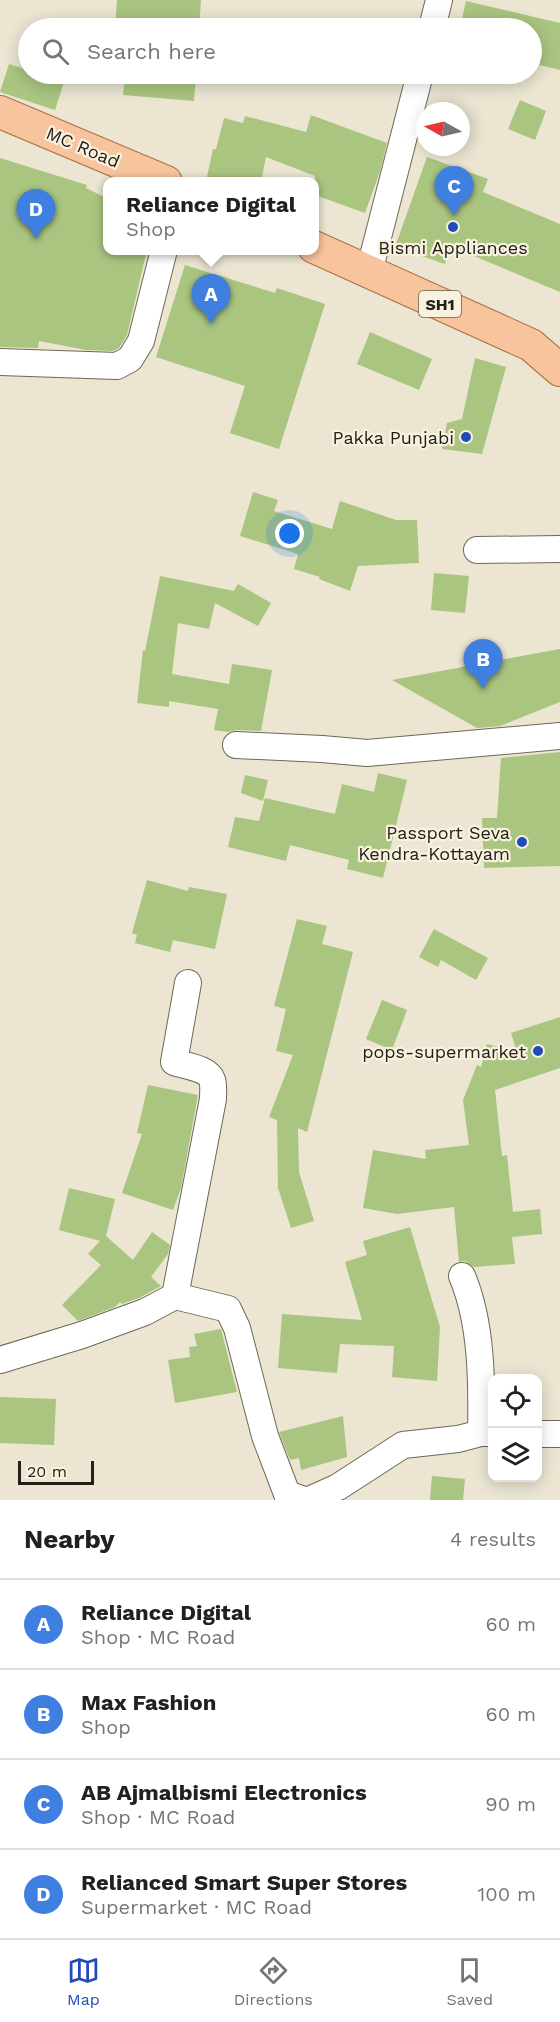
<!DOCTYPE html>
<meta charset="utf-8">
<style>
:root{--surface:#fff;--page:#f2f2f2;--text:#202124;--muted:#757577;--line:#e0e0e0;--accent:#224ab8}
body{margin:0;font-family:"Work Sans",sans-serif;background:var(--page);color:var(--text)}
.controls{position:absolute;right:18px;bottom:18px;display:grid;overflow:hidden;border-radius:12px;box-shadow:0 3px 15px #0003}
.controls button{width:54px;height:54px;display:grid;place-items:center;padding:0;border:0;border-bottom:2px solid var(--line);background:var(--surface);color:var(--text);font:30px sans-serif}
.compass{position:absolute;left:416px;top:102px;width:54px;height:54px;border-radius:50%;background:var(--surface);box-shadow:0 3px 15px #0003;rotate:278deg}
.scale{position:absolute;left:18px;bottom:15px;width:76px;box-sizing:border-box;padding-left:6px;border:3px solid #232019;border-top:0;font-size:16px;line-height:21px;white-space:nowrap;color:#232019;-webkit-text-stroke:4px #f8f2df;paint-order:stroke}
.you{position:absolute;left:290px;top:534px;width:21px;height:21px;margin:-15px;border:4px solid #fff;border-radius:50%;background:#1a73e8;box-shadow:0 0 0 9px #1a73e833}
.badge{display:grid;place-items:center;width:39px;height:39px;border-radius:50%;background:var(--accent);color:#fff;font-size:20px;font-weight:700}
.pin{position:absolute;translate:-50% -50px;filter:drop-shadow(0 2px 3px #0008)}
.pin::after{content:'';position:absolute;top:32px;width:21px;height:18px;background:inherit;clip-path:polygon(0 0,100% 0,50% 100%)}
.popup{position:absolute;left:103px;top:177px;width:216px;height:78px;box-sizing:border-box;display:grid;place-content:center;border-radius:12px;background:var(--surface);filter:drop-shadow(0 2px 4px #0005);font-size:20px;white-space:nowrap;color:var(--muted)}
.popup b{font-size:22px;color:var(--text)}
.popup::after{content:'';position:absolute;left:50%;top:100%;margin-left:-12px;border:12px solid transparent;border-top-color:var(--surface)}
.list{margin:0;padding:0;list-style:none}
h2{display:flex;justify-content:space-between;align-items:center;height:78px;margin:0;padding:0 24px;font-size:26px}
h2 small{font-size:20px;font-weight:400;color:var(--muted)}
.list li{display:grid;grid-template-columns:39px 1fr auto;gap:18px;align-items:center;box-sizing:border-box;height:90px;padding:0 24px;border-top:2px solid var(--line)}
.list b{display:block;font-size:22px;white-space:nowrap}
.list p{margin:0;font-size:20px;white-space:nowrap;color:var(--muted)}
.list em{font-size:20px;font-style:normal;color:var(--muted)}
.icon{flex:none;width:33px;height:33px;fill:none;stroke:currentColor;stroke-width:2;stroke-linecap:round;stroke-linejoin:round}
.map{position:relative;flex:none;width:560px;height:1500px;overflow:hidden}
.search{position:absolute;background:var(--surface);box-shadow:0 3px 15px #0003;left:18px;right:18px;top:18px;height:66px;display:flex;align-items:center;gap:15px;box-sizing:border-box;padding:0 21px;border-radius:33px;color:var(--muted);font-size:22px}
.sheet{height:438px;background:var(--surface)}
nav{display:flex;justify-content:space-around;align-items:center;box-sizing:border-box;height:84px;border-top:2px solid var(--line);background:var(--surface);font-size:16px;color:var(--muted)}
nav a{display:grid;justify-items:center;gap:3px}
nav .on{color:var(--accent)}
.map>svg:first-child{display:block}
.building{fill:#a9c580}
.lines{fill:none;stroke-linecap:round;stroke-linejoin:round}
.minor-casing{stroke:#6e6858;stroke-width:28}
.major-casing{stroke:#aa7145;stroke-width:34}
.minor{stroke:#fff;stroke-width:26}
.major{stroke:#f8c49d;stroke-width:32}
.poi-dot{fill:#224ab8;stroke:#f8f2df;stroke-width:2}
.labels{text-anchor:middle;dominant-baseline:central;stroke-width:4.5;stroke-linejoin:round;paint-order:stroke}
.shield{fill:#f8f2df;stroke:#635f54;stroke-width:1.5}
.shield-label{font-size:16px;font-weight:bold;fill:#232019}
.street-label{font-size:18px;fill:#232019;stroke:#f8f2df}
.poi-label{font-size:18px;fill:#232019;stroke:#f8f2df;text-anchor:end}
</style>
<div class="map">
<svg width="560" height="1500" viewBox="0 0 560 1500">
<rect width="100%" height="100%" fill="#ebe5d2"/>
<path class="building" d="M117 0H201L199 28H115Z
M466 1 560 23V70L531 63V28H460Z
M9 64 28 70V74H39L64 82 55 110 0 92Z
M125 74H196L194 101 123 95Z
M520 100 546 111 535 140 508 129Z
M311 115 387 143 380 171 365 213 315 195V176L266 157 261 182H231L207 177 213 149H216L224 118 243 123 245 116 306 132Z
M427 157 488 179 483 192 560 224V292L462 251 461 253 450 249 445 264 395 247Z
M0 158 87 185 86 188 108 199V250H147L127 335 119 348 113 351 86 350 39 341 38 348 0 347Z
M185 265 275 293 277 288 325 304 279 449 230 433 245 386 156 357Z
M370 332 432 359 419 390 357 364Z
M475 358 506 367 482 454 442 449 447 423 462 419Z
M253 492 278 500 274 511 332 529 340 501 396 520H417L419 563 358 566 350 591 319 579 320 577 294 569 298 554 240 536Z
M434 573 469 576 465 613 431 610Z
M160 576 234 591 238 584 271 603 258 626 215 603 209 629 178 623 172 674 229 684 232 664 272 670 261 731 237 730 228 732 214 730 218 709 169 701V707L137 703 143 650 145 651Z
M560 649V702L500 726 477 728 392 680Z
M560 752V866L484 868 482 818H497L501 758Z
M378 773 407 780 383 878 347 869 349 860 290 845 286 861 228 847 235 817 259 821 265 798 335 814 342 784 374 792Z
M245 775 268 780 263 801 241 793Z
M147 880 188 891 189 887 227 894 215 949 173 940 170 952 135 943 137 935 132 933Z
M297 919 327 926 322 944 353 952 307 1132 298 1128 299 1172 314 1221 291 1228 278 1188 277 1120 269 1117 293 1055 276 1051 286 1009 274 1006Z
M434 929 488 958 476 980 441 960 438 967 419 957Z
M382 1000 407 1010 392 1050 366 1039Z
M560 1017V1068L495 1090 502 1156 507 1155 513 1212 540 1209 542 1234 512 1237 515 1264 474 1267 465 1261 459 1262 454 1207 397 1214 363 1208 373 1150 426 1159 425 1150 469 1145 463 1100 477 1065 481 1067 487 1044 517 1052 511 1033Z
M148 1085 198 1095 181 1188 173 1210 122 1193 142 1134 137 1133Z
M69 1188 115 1199 106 1236 133 1260 152 1232 170 1245 168 1254 151 1277 161 1286 139 1298 122 1304 120 1302 115 1307 78 1321 62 1305 101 1265 88 1254 100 1241 59 1230Z
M410 1227 440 1327 437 1381 392 1377 394 1346 340 1344 337 1373 278 1368 282 1314 362 1320 345 1262 367 1255 363 1241Z
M221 1329 237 1392 175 1403 168 1360 190 1357 189 1347 197 1346 194 1334Z
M0 1397 56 1399 54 1445 0 1443Z
M343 1416 347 1457 301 1470 299 1458 290 1460 279 1432Z
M432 1476 465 1479 463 1500H430Z"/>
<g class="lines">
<defs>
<path id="minor" d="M432 28 439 0
M369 272 420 74
M0 362 117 366 130 359 141 341 164 250
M477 550 560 549
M236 745 322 749 367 753 560 736
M462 1276C482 1323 482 1383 481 1433
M175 1296 213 1099C213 1093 214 1085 212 1080 208 1068 185 1066 174 1062L188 983
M0 1360 82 1335 145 1312 175 1296 228 1309 237 1328 265 1436 287 1494 304 1500
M538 1434H560
M309 1500 338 1487 403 1445 458 1439 481 1433H492"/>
<path id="major" d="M0 112 166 182
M314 247 531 345 560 370"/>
</defs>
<use href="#minor" class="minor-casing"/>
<use href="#major" class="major-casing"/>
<use href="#minor" class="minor"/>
<use href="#major" class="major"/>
</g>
<g class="poi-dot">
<circle cx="453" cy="227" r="6"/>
<circle cx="466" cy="437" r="6"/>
<circle cx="522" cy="842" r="6"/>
<circle cx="538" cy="1051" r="6"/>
</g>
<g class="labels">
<rect class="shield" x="419" y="291" width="42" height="26" rx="4.5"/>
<g class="shield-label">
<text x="440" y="304">SH1</text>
</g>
<g class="street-label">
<text transform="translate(83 147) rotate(23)">MC Road</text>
</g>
<g class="poi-label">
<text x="453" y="247" text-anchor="middle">Bismi Appliances</text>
<text x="454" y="437">Pakka Punjabi</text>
<text x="510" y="832">Passport Seva<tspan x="510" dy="21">Kendra-Kottayam</tspan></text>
<text x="526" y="1051">pops-supermarket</text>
</g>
</g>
</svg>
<div class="controls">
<button><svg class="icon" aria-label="locate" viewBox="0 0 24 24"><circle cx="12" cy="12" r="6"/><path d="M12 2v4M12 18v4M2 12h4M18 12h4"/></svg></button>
<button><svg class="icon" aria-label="layers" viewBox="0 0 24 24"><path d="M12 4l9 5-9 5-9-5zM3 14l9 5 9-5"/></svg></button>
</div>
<svg class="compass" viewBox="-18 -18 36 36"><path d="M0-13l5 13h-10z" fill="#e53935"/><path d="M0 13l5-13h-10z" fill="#757577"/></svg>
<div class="scale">20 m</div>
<div class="you"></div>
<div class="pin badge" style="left:211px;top:324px;background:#3f7fe0">A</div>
<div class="popup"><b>Reliance Digital</b>Shop</div>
<div class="pin badge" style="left:483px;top:689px;background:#3f7fe0">B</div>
<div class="pin badge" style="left:454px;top:216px;background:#3f7fe0">C</div>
<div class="pin badge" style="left:36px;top:239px;background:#3f7fe0">D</div>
<div class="search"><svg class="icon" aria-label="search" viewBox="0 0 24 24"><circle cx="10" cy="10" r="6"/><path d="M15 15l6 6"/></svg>Search here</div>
</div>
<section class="sheet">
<h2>Nearby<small>4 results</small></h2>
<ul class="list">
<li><span class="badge" style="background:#3f7fe0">A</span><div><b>Reliance Digital</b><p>Shop · MC Road</p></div><em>60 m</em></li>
<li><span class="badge" style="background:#3f7fe0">B</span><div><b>Max Fashion</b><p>Shop</p></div><em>60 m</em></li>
<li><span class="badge" style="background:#3f7fe0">C</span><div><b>AB Ajmalbismi Electronics</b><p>Shop · MC Road</p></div><em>90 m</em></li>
<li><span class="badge" style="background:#3f7fe0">D</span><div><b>Relianced Smart Super Stores</b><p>Supermarket · MC Road</p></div><em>100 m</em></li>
</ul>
</section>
<nav>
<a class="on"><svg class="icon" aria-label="map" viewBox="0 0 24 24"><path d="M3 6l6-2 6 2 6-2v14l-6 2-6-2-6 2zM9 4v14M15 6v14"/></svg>Map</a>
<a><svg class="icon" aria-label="directions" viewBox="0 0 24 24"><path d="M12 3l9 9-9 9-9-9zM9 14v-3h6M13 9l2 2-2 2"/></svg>Directions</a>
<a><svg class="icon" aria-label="saved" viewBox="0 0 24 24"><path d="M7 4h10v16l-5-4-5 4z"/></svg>Saved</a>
</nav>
